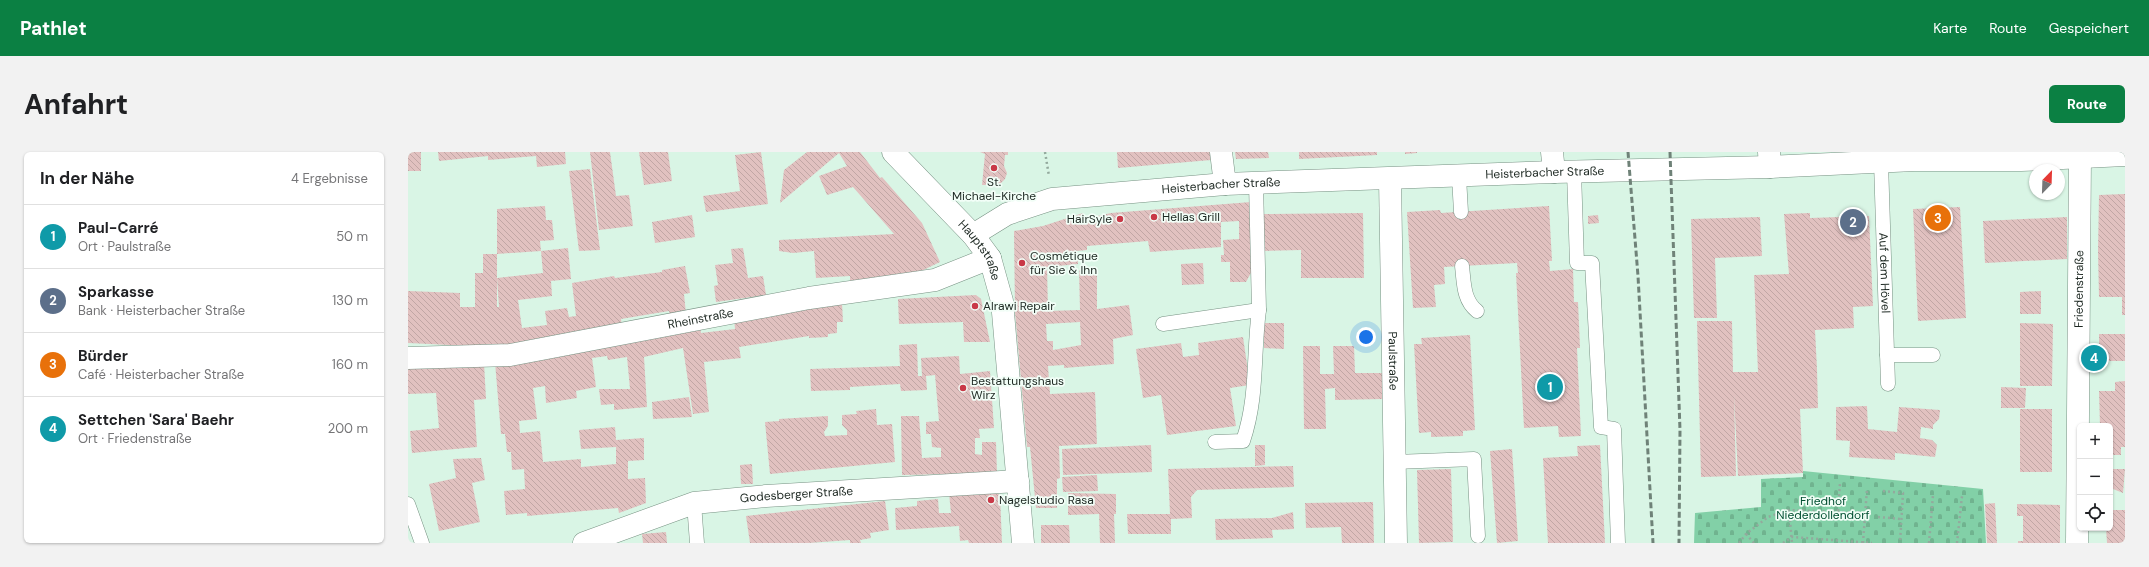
<!DOCTYPE html>
<html lang="de">
<meta charset="utf-8">
<style>
:root{--surface:#fff;--page:#f2f2f2;--text:#202124;--muted:#757577;--line:#e0e0e0;--accent:#0b8043}
body{margin:0;font-family:"DM Sans",sans-serif;background:var(--page);color:var(--text)}
.controls{position:absolute;right:12px;bottom:12px;display:grid;overflow:hidden;border-radius:6px;box-shadow:0 1px 3px #0004}
.controls button{width:36px;height:36px;display:grid;place-items:center;padding:0;border:0;border-bottom:1px solid var(--line);background:var(--surface);color:var(--text);font:20px sans-serif}
.compass{position:absolute;left:1621px;top:12px;width:36px;height:36px;border-radius:50%;background:var(--surface);box-shadow:0 1px 3px #0004;rotate:23deg}
.you{position:absolute;left:958px;top:185px;width:14px;height:14px;margin:-10px;border:3px solid #fff;border-radius:50%;background:#1a73e8;box-shadow:0 0 0 6px #1a73e833}
.badge{display:grid;place-items:center;width:26px;height:26px;border-radius:50%;background:var(--accent);color:#fff;font-size:13px;font-weight:700}
.pin{position:absolute;translate:-50% -50%;border:2px solid #fff;box-shadow:0 1px 4px #0006}
.list{margin:0;padding:0;list-style:none}
h2{display:flex;justify-content:space-between;align-items:center;height:52px;margin:0;padding:0 16px;font-size:17px}
h2 small{font-size:13px;font-weight:400;color:var(--muted)}
.list li{display:grid;grid-template-columns:26px 1fr auto;gap:12px;align-items:center;box-sizing:border-box;height:64px;padding:0 16px;border-top:1px solid var(--line)}
.list b{display:block;font-size:15px;white-space:nowrap}
.list p{margin:0;font-size:13px;white-space:nowrap;color:var(--muted)}
.list em{font-size:13px;font-style:normal;color:var(--muted)}
.icon{flex:none;width:22px;height:22px;fill:none;stroke:currentColor;stroke-width:2;stroke-linecap:round;stroke-linejoin:round}
.map{position:relative;flex:none;width:1717px;height:391px;overflow:hidden;border-radius:6px}
header{display:flex;align-items:center;gap:24px;box-sizing:border-box;height:56px;padding:0 20px;background:var(--accent);color:#fff}
header strong{font-size:19px}
nav{display:flex;gap:22px;margin-inline-start:auto;font-size:14px}
.intro{display:flex;align-items:center;justify-content:space-between;box-sizing:border-box;height:96px;padding:0 24px}
h1{margin:0;font-size:28px}
.button{padding:10px 18px;border-radius:6px;background:var(--accent);color:#fff;font-size:14px;font-weight:700}
main{display:flex;gap:24px;padding:0 24px}
aside{flex:1;background:var(--surface);border-radius:6px;box-shadow:0 1px 3px #0004}
.map>svg:first-child{display:block}
.cemetery{fill:url(#cemetery-stones)}
.building{fill:url(#building-back-hatch);fill-rule:evenodd}
.lines{fill:none;stroke-linecap:round;stroke-linejoin:round}
.lane-casing{stroke:#779283;stroke-width:15}
.street-casing{stroke:#779283;stroke-width:23}
.secondary-casing{stroke:#779283;stroke-width:23}
.path{stroke:#93a99d;stroke-width:2.5;stroke-dasharray:2 3;stroke-linecap:butt}
.lane{stroke:#fff;stroke-width:14}
.street{stroke:#fff;stroke-width:22}
.secondary{stroke:#fff;stroke-width:22}
.rail{stroke:#6f8278;stroke-width:3;stroke-dasharray:6 3;stroke-linecap:butt}
.poi-dot{fill:#c93847;stroke:#f2fef7;stroke-width:1.5}
.labels{text-anchor:middle;dominant-baseline:central;stroke-width:3.5;stroke-linejoin:round;paint-order:stroke}
.street-label{font-size:12px;fill:#1d2822;stroke:#f2fef7}
.poi-label{font-size:12px;fill:#1d2822;stroke:#f2fef7;text-anchor:start}
.park-label{font-size:12px;fill:#004f31;stroke:#f2fef7}
</style>
<header>
<strong>Pathlet</strong>
<nav><a>Karte</a><a>Route</a><a>Gespeichert</a></nav>
</header>
<div class="intro"><h1>Anfahrt</h1><a class="button">Route</a></div>
<main>
<aside>
<h2>In der Nähe<small>4 Ergebnisse</small></h2>
<ul class="list">
<li><span class="badge" style="background:#0f9aa8">1</span><div><b>Paul-Carré</b><p>Ort · Paulstraße</p></div><em>50 m</em></li>
<li><span class="badge" style="background:#5c6f8a">2</span><div><b>Sparkasse</b><p>Bank · Heisterbacher Straße</p></div><em>130 m</em></li>
<li><span class="badge" style="background:#e8710a">3</span><div><b>Bürder</b><p>Café · Heisterbacher Straße</p></div><em>160 m</em></li>
<li><span class="badge" style="background:#0f9aa8">4</span><div><b>Settchen 'Sara' Baehr</b><p>Ort · Friedenstraße</p></div><em>200 m</em></li>
</ul>
</aside>
<div class="map">
<svg width="1717" height="391" viewBox="0 0 1717 391">
<defs>
<pattern id="cemetery-stones" width="16" height="16" patternUnits="userSpaceOnUse"><rect width="16" height="16" fill="#82d0a7"/><path d="M2 7V4a2 2 0 0 1 4 0v3zM10 15v-3a2 2 0 0 1 4 0v3z" fill="#70b38f"/></pattern>
<pattern id="building-back-hatch" width="6" height="6" patternUnits="userSpaceOnUse"><rect width="6" height="6" fill="#e1c1c0"/><path d="M-1 5l2 2M0 0l6 6M5-1l2 2" fill="none" stroke="#c1a6a5"/></pattern>
</defs>
<rect width="100%" height="100%" fill="#d9f5e5"/>
<path class="cemetery" d="M1395 319 1575 337 1578 391H1286L1287 361 1353 355V327L1395 325Z"/>
<path class="building" d="M0 0H13V19H0Z
M30 0H157L158 12 129 15 128 4 80 8V4L31 9Z
M182 0H202L208 44 221 43 225 74 191 78Z
M231 0H260L264 29 236 33Z
M353 0 360 52 298 60 295 44 332 39 327 3Z
M399 0H452L472 26 474 25 514 71 532 110 505 123 442 133V124L408 126 406 99 385 101 371 99V88L486 82 445 35 419 43 411 24 439 14 431 1 372 51 376 18Z
M572 0H600V3H597L596 14 599 21 597 27 591 33H574L577 2Z
M709 0H802L803 8 710 16Z
M827 0H860L861 6 828 7Z
M891 0H969V3L891 7Z
M997 0H1009V1L997 2Z
M182 17 192 98 171 99 161 19Z
M1717 42V163H1714V145H1691L1690 99 1691 43Z
M843 50 844 119 838 130H822V110H813V103H816L815 88 831 87V69L813 70V95L742 100 740 89 679 94V98L669 99 670 112 639 115 640 159 672 158 671 118H689V157L721 153 725 183 705 187 706 212 656 216V213L640 214 642 242 687 240 689 292 651 294 652 326 649 327V356H628L622 295H619L607 160 606 79 635 74 675 61 676 67 703 61ZM672 170 673 193 645 198V189H639L638 172Z
M137 54 138 68H144L146 88 132 89 133 99 89 102V57Z
M1141 54 1144 109H1141L1142 119 1165 117 1166 150H1170L1172 196H1169L1173 284 1151 285 1150 274 1116 276 1108 121H1110L1109 111 1036 115 1037 132 1026 133 1028 155 1005 156 999 60 1032 58 1033 61Z
M1552 55 1558 166 1510 169 1505 57Z
M955 61 956 126H893V98L855 99 854 62Z
M1402 61V66L1461 64 1465 154 1445 155 1446 176 1407 178 1409 217 1378 218 1409 217 1410 256 1392 257 1395 321 1330 324 1326 243 1328 324 1293 325 1289 169H1324L1325 220H1350L1346 123 1381 122 1376 62Z
M284 63 287 85 247 91 244 70Z
M1190 63 1191 71 1180 72V64Z
M1352 65 1354 104 1307 106 1309 166H1286L1283 67Z
M1659 65V107L1577 111 1575 69Z
M160 96 163 127 143 129 144 144 110 148 114 176 139 173 137 159 159 156 161 165 168 164 164 131 206 124 207 126 254 120V118L277 114 282 141 276 142 278 162 262 165 261 159 213 167 214 175 95 193 63 194 0 191V139L52 141V155H67V121H75V102H89V155H91L89 126 135 121 133 99Z
M335 96 340 126 355 124 358 143 308 150 306 134 310 133 307 113 325 111 323 97Z
M795 111 796 132 774 133 773 112Z
M1633 139V162H1612V140Z
M568 143 573 147 582 190H556L555 170 491 172 490 147Z
M434 151 435 170H429V181L420 182V185L401 186V184L331 195 333 206 296 210 301 260 285 262 275 196 236 205 239 255 206 258V252L193 253 191 237H222L219 205 200 208 199 204 184 206 188 235 168 239 169 246 138 251 137 234 125 236 129 267 111 269 112 281 132 279 135 310 173 307V315L208 312V295L173 297 171 278 207 275 208 288 236 286V308L220 309V327L237 326 238 351 211 361 210 356 119 364V361L98 363 96 339 117 337 116 317 104 318 103 300H99L97 282H93L87 210 292 174 293 181 327 177 326 166Z
M856 171H876V197L856 196Z
M1612 171 1645 172 1644 234H1612Z
M1691 182H1717V209H1691Z
M1062 183 1067 278 1055 279V284L1023 285V280L1011 281 1006 192H1014L1013 186Z
M835 185 842 233 822 236 828 274 759 283 753 243 735 246 728 197 773 191 775 205 791 203 790 191Z
M509 192 510 224H514L513 206 551 204 552 222 582 219 586 276 571 277 572 286H567V302L574 303V290H588L589 321 494 323 493 264H511L514 306 533 305V296L524 295 523 282H518V270L531 269 527 223 518 224 519 238 493 239 492 232 442 235V238L403 239 402 217 492 214 491 193Z
M895 194H912V222H926L925 194H946L947 221H974L975 247 927 248V236L917 237 918 277H896Z
M76 211 78 247 66 248 69 295 4 301 2 279 31 276 28 241 0 242V214Z
M1717 229V295H1713V303H1702V274H1692L1691 239H1707V230Z
M1593 235 1618 236 1617 256H1593Z
M281 245 284 265 245 267 244 250Z
M1459 254 1460 277 1489 280 1491 255 1532 258 1531 267 1525 273V277L1513 275 1512 286 1524 288 1529 293 1527 305 1487 301V308L1441 305 1442 289 1428 288V255Z
M468 257 469 273 484 272 487 310 362 322 357 270 371 269V267L420 264V274L416 280 417 284 439 283V278L434 273V263L449 262 448 259Z
M1612 257H1644V320H1612Z
M743 293 744 320 655 323 654 297Z
M847 293H857V313L847 314Z
M1192 293 1197 391H1140L1135 306 1170 304 1169 294Z
M1104 297 1110 389 1089 391 1082 299Z
M73 306 77 328 64 331 72 370 31 379 21 332 48 326 45 307Z
M344 312 345 332H333L332 313Z
M885 314 886 335 789 338 783 345 784 366 763 367V382H720L719 362H762L760 317Z
M1043 317 1045 390 1011 391 1009 318Z
M1702 317H1717L1715 341 1705 337 1702 343Z
M689 323 690 339 655 340 654 325Z
M584 337 592 343 594 391H561L560 388 552 389 551 374 488 378 487 356 509 354V349L530 347 531 361H543L541 341Z
M660 341 708 342V362H706L707 391H692L691 362 660 363Z
M477 349 481 378 462 381 463 386 452 388 453 391H442V388L401 391H342L338 364Z
M965 350 966 391H934L933 375 898 376 897 351Z
M1587 351 1589 391H1579L1577 352Z
M1609 352 1652 353V391H1610V389H1615V364H1609Z
M1702 358H1717V391H1699L1698 376H1702Z
M885 360 886 377 864 378 865 386 808 388 807 367 864 366Z
M633 373H661L662 391H633Z
M258 380 259 391H235L234 382Z"/>
<g class="lines">
<defs>
<g id="lane">
<path id="s1" d="M1473 10 1480 232"/>
<path d="M1166 20 1169 111H1184L1193 275 1206 277 1210 391"/>
<path d="M1051 25 1053 60"/>
<path d="M1054 114C1056 130 1055 148 1069 159"/>
<path d="M755 172 851 158 848 31"/>
<path d="M1479 203H1525"/>
<path d="M807 290 835 289C850 245 845 203 851 158"/>
<path d="M987 310 1066 307 1070 384"/>
<path d="M286 351 289 391"/>
<path d="M0 352 14 391"/>
</g>
<g id="street">
<path d="M813 0 817 32"/>
<path d="M1144 0 1146 20"/>
<path d="M1361 0 1362 15"/>
<path id="s2" d="M982 27 988 391"/>
<path id="s3" d="M0 206 102 203 401 146 527 128 582 106"/>
<path id="s4" d="M176 391 286 351 358 344 610 329"/>
<path id="s5" d="M1669 391 1672 4"/>
</g>
<g id="secondary">
<path id="s6" d="M485 0 565 83 582 106 594 149 615 391"/>
<path id="s7" d="M565 83 599 62 644 47 817 32 1146 20 1362 15 1506 8H1613L1717 3"/>
</g>
</defs>
<use href="#lane" class="lane-casing"/>
<use href="#street" class="street-casing"/>
<use href="#secondary" class="secondary-casing"/>
<path class="path" d="M637 0 641 24
M1475 339 1495 341 1492 391
M1381 358 1384 391
M1430 359 1432 331
M1470 365 1493 367
M1338 382 1346 391
M1331 391 1338 382 1360 365 1381 358 1458 361
M1375 391 1384 385 1464 391
M1455 391 1459 337
M1521 391 1525 343
M1549 391 1554 344"/>
<use href="#lane" class="lane"/>
<use href="#street" class="street"/>
<use href="#secondary" class="secondary"/>
<path class="rail" d="M1220 0 1230 124 1245 391
M1262 0 1272 278 1271 391"/>
</g>
<g class="poi-dot">
<circle cx="586" cy="16" r="4"/>
<circle cx="746" cy="65" r="4"/>
<circle cx="712" cy="67" r="4"/>
<circle cx="614" cy="111" r="4"/>
<circle cx="567" cy="154" r="4"/>
<circle cx="555" cy="236" r="4"/>
<circle cx="583" cy="348" r="4"/>
</g>
<g class="labels">
<g class="street-label">
<text stroke="none"><textPath href="#s7" startOffset="581">Heisterbacher Straße</textPath></text>
<text stroke="none"><textPath href="#s7" startOffset="257">Heisterbacher Straße</textPath></text>
<text stroke="none"><textPath href="#s6" startOffset="132">Hauptstraße</textPath></text>
<text stroke="none"><textPath href="#s1" startOffset="111">Auf dem Hövel</textPath></text>
<text stroke="none"><textPath href="#s5" startOffset="254">Friedenstraße</textPath></text>
<text stroke="none"><textPath href="#s3" startOffset="296">Rheinstraße</textPath></text>
<text stroke="none"><textPath href="#s2" startOffset="182">Paulstraße</textPath></text>
<text stroke="none"><textPath href="#s4" startOffset="220">Godesberger Straße</textPath></text>
</g>
<g class="poi-label">
<text x="586" y="30" text-anchor="middle">St.<tspan x="586" dy="14">Michael-Kirche</tspan></text>
<text x="754" y="65">Hellas Grill</text>
<text x="704" y="67" text-anchor="end">HairSyle</text>
<text x="622" y="104">Cosmétique<tspan x="622" dy="14">für Sie &amp; Ihn</tspan></text>
<text x="575" y="154">Alrawi Repair</text>
<text x="563" y="229">Bestattungshaus<tspan x="563" dy="14">Wirz</tspan></text>
<text x="591" y="348">Nagelstudio Rasa</text>
</g>
<g class="park-label">
<text x="1415" y="349">Friedhof<tspan x="1415" dy="14">Niederdollendorf</tspan></text>
</g>
</g>
</svg>
<div class="controls">
<button>+</button>
<button>−</button>
<button><svg class="icon" aria-label="locate" viewBox="0 0 24 24"><circle cx="12" cy="12" r="6"/><path d="M12 2v4M12 18v4M2 12h4M18 12h4"/></svg></button>
</div>
<svg class="compass" viewBox="-18 -18 36 36"><path d="M0-13l5 13h-10z" fill="#e53935"/><path d="M0 13l5-13h-10z" fill="#757577"/></svg>
<div class="you"></div>
<div class="pin badge" style="left:1142px;top:235px;background:#0f9aa8">1</div>
<div class="pin badge" style="left:1445px;top:70px;background:#5c6f8a">2</div>
<div class="pin badge" style="left:1530px;top:66px;background:#e8710a">3</div>
<div class="pin badge" style="left:1686px;top:206px;background:#0f9aa8">4</div>
</div>
</main>
